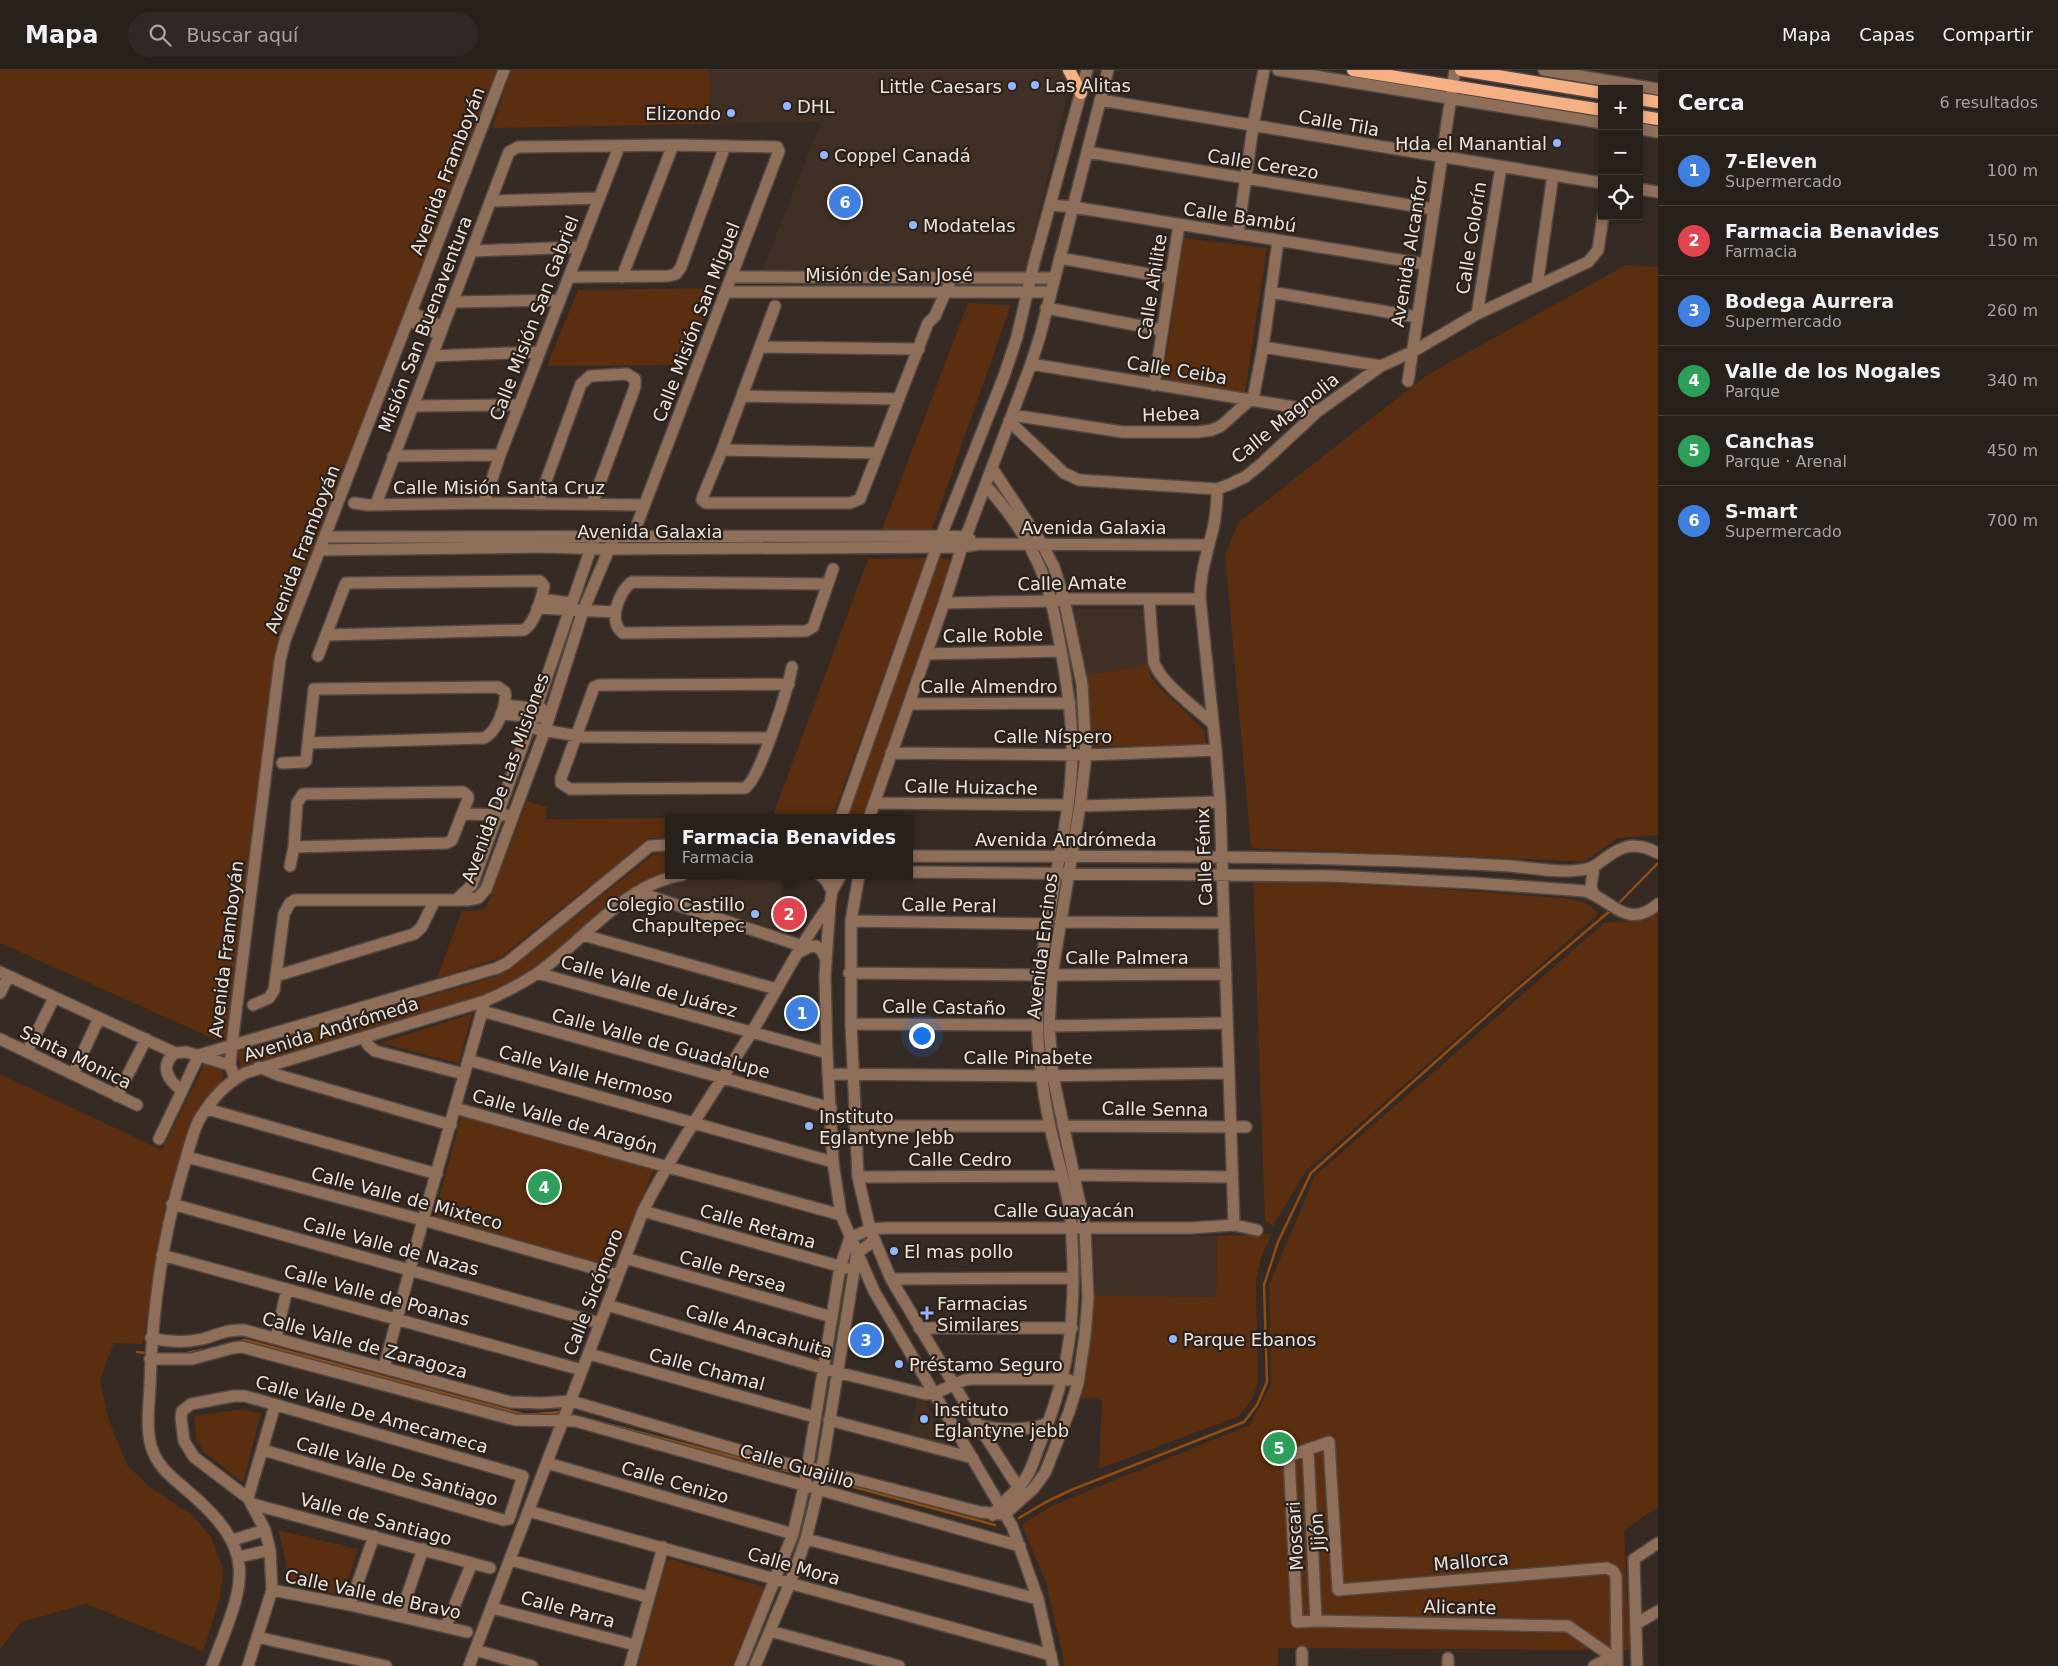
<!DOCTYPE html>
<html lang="es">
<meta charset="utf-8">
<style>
:root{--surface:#28201b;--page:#302824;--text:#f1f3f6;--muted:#a5a3a3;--line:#443e3a;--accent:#93b7fd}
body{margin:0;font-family:"DejaVu Sans",sans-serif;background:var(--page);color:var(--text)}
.controls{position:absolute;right:15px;top:15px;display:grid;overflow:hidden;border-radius:0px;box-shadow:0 2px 8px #0003}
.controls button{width:45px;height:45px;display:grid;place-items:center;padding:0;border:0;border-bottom:1px solid var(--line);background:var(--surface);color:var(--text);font:25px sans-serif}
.you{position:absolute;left:921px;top:965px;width:18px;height:18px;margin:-12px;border:4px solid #fff;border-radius:50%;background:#1a73e8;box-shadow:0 0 0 8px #1a73e833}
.badge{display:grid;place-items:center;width:32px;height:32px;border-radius:50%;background:var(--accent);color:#fff;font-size:16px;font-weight:700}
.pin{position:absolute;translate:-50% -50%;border:2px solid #fff;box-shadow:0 1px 5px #0006}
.popup{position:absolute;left:665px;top:744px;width:248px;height:65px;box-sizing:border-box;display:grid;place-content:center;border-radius:0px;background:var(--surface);filter:drop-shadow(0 1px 4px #0005);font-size:16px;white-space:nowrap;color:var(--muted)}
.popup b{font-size:19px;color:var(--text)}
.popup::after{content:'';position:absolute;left:50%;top:100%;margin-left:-10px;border:10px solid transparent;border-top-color:var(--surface)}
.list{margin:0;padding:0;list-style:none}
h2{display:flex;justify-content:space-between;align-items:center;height:65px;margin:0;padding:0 20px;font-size:21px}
h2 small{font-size:16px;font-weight:400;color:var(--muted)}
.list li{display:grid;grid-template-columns:32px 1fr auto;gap:15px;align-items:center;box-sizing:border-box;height:70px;padding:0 20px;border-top:1px solid var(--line)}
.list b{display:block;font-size:19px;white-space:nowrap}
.list p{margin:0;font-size:16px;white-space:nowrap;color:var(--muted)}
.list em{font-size:16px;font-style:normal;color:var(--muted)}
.icon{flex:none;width:28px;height:28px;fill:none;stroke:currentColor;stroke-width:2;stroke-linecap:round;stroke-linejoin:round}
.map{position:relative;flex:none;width:1658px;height:1596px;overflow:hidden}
header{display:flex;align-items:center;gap:30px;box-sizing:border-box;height:70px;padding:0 25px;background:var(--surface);border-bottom:1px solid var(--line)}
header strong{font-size:24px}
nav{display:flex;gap:28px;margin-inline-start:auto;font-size:18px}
.search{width:350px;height:45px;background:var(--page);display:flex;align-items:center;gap:12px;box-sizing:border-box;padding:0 18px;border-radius:28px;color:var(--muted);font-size:19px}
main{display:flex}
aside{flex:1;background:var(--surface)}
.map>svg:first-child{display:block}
.built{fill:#402f25}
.green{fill:#5a2e0e}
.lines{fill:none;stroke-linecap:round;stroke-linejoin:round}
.stream{stroke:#934c10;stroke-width:2.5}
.minor-casing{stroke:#524742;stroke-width:14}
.major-casing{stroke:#524742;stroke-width:15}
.minor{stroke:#906f5a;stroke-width:11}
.major{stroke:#f5b084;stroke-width:12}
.poi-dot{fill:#93b7fd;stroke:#2b211a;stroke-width:2}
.labels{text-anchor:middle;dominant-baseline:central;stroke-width:4.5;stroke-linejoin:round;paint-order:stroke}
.poi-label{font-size:18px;fill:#e9e2de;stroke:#2b211a;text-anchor:start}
.street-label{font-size:18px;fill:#e9e2de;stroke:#2b211a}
</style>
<header>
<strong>Mapa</strong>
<div class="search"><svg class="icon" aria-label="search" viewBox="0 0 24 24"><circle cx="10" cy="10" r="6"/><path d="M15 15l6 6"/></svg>Buscar aquí</div>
<nav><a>Mapa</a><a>Capas</a><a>Compartir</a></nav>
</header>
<main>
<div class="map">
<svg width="1658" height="1596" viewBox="0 0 1658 1596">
<rect width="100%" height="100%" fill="#352a24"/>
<path class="built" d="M709 0H1063L1069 19 1025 201H762L821 52 711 54Z
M1073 539H1142L1148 594 1086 605Z
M688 808 782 811 781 860 656 823 667 815Z
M1094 1166H1217L1216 1227 1095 1225Z
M917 1329 925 1331 952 1379 908 1367Z"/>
<path class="green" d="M0 0H497L444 151 278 573 227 968 214 969 0 873Z
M511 0H709L711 54 492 58Z
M1184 168 1267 178 1245 322 1163 309Z
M1626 195 1658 197V765L1618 768 1584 792 1461 786 1260 779 1251 777 1225 484 1239 452 1427 305Z
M715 218 687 295 547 296 578 220Z
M968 233 1011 235 931 462H881Z
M939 487 951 490 862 748H845Z
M926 488 832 748H772L868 489Z
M1148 594 1150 606 1157 615 1205 661 1206 676H1093L1086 605Z
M527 731 547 737 546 749 669 748V769L649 768 500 888 437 908 462 841 485 840Z
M663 782H669V802L655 806 636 815C590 852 544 897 490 923L240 998 237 982 491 908 510 899 654 784Z
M1253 810 1415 817 1561 828C1575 830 1590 831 1598 844L1306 1101 1273 1156 1265 1151Z
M1658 843V1437L1624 1460 1630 1580 1278 1578V1596H1065L1046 1513 1022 1455 1051 1436 1250 1355 1271 1315 1269 1215 1315 1106 1604 853 1646 850Z
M472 944 459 993 381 973Z
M213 994 221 997 223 1005 221 1015 201 1032 189 1062 165 1134 143 1274 114 1273 100 1309 108 1348 127 1395 151 1418 192 1445 211 1467 223 1499 220 1528 203 1581 86 1534 21 1552 0 1579V1004L162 1080 204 995Z
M462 1044 654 1100 612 1196 434 1147Z
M1272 1164 1261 1187 1256 1211 1258 1312 1252 1330 1239 1346 1099 1399 1102 1329 1080 1328 1085 1313 1095 1225 1216 1227 1217 1166Z
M243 1339 261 1343 243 1413 204 1382 196 1369 194 1346Z
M278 1460 358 1479 343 1526 288 1512 286 1493Z
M670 1489 764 1517 765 1520 732 1596H638L666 1492Z"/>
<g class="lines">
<path class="stream" d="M1617 835 1658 793
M220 1276 245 1270 526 1345 561 1342
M137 1282 148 1283
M156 1283 171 1284
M181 1284 203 1280
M569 1344 795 1403
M828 1410 995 1455
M1019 1448 1046 1432 1071 1420 1244 1352 1257 1335 1267 1312 1264 1215 1278 1172 1311 1103 1507 928 1611 840"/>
<defs>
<path id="minor" d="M1278 0 1602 53
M1544 0 1658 19
M1100 30 1602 113
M1639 59 1658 62
M1087 82 1433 139
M1639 119 1658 122
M491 131 599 128
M1050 135 1073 137 1425 194
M1238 164 1253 56 1264 0
M472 181 581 177
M1060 188 1170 208
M569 207 668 206 676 204 681 197 725 76
M622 207 673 75
M733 207 1055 208
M1537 216 1553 105
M727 222H1051
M1271 222 1417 247
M452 232 560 230
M775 236 722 380 703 426 702 430 706 433H850L860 429 928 253 935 246 952 207
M1046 238 1162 260
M411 242 443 257
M1477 244 1501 97
M408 250 440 265
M760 277 919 279
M1263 277 1381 296
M432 286 540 282
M1031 294 1318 341
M1408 311 1455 0
M1154 315 1179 155
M742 326 899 329
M413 336 520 335
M1012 345 1123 362H1198L1212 360 1221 356 1251 329 1254 324 1263 277 1278 171
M1009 351 1064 403 1079 410 1217 419 1228 415 1245 407 1260 395 1318 341 1381 296 1412 282 1477 244 1588 192 1598 180 1603 146
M722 380 878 383
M393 386 500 385
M992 398 1042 474 1054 497 1064 529 1082 614 1086 685 1080 736 1052 905 1049 956 1053 1006 1085 1158 1088 1228 1085 1265 1078 1313 1069 1342 1045 1403 1033 1419 1005 1444
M986 416C1005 437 1023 461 1035 487 1050 516 1055 548 1061 580 1071 636 1076 679 1068 736 1062 775 1054 814 1048 853 1043 882 1037 910 1037 939 1037 979 1042 1018 1050 1057 1056 1083 1064 1109 1069 1136 1072 1155 1072 1175 1073 1195 1074 1265 1066 1309 1040 1374 1036 1384 1033 1395 1028 1404 1020 1421 1003 1429 993 1445
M1217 419C1217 433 1216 446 1213 459 1207 483 1200 504 1200 529L1216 680 1220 732 1234 1155
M354 433 368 435 484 433 644 435
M484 433 500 385 619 77
M538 433 581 314 590 306 627 304 635 309V317L592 434
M376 434 509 82 518 77 673 75 777 77 779 81 638 452
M325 467 941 466 966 467 970 469
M320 480 540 477 608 479 962 477 979 474 1208 475
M827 514 632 512C619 521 607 552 623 563L806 561 813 557 833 499
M541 529 571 533
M1149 529 1154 593C1163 615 1195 637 1212 653
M944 533 1051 531 1064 529H1200
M537 538 615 542
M926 584 1061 581
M318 586 345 515 346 513 540 511 544 516C541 529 536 552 524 560L326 565
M789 614 599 615 594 617 561 708V713L570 719 745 718C760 709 788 618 792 597
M909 634 1070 633
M504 635 542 639
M501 644 539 647
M537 659 584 667 770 668
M891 683 1086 685 1216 680
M282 693 304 692 306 691 314 619 498 617 505 622C507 635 497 662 484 668L308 673
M874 733 1068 735
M1080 736 1220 732
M463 744 506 745
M841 748 937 476 1004 306 1017 267 1034 193 1087 0
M869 748 944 533 962 477 1031 294 1040 266 1108 0
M909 786C1109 787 1310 784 1510 796 1534 798 1563 804 1586 799 1593 798 1598 794 1603 790 1623 775 1634 771 1658 783
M290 796 294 777 297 733 303 724 463 722 468 726V729L452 770 447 773 294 777
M909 802 1332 806 1474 813 1585 821C1611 829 1627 861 1658 834
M820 805 826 810 832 821
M841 805 832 821 830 834 825 906 827 983 833 1092 841 1145 874 1221 1012 1456 1038 1529 1053 1596
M859 805 851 851V954L858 1107 870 1159 891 1209 978 1355 1022 1423
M637 822 802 876
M1593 824 1591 816 1594 796
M456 830 472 815 533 647 593 472
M851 851 1047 854
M1060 852 1224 853
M583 865 776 919
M798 883 809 877 816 876 822 881 826 889
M0 902 175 983
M537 903 827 983
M849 903 1052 905 1226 904
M276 906 414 864 421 858 435 830
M0 923 8 907
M253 935 269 928 274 920 284 844 290 833 295 830H467L478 828 486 819 545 660 583 541 615 465
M482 941 831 1038
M851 954 1037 955
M1049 956 1227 953
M364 967 368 975 375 981 464 1004
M0 969 137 1035
M27 982 54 928
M468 990 833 1092
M259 997 278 1005 451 1055
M73 1004 99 948
M828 1004 1041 1006 1228 1003
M235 1009 230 995 232 974 280 590 285 570 504 0
M182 1020C168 1011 159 996 175 983L186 982 230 995
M117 1026 146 969
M455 1038 841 1145
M207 1039 437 1104
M855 1056H1050
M1063 1056 1246 1057
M159 1069 199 985 497 898 507 893 650 776 669 775
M187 1087 423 1150 618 1205
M1074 1105 1231 1107
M858 1107 1062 1106
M172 1134 600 1253
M643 1141 846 1198
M162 1185 582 1300
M625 1188 832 1247
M891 1209 1073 1208
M607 1235 836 1302 926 1324C942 1324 954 1311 970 1309H1063L1069 1310
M919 1258H1072
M151 1268C168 1272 184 1273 202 1269 217 1265 228 1259 244 1260L510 1332 541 1333 571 1331 783 1393 807 1397 980 1442 1000 1444
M276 1268 287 1219
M589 1284 815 1347
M150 1289H192L233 1278 242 1277 515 1350 575 1351 1020 1476
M384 1298 423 1150 485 931
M829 1350 973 1388
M978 1355C995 1360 1032 1361 1048 1353
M1308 1379 1316 1551
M547 1393 793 1464
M248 1428 275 1335
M252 1434 490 1498
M528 1441 1051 1585
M806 1469 1038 1529
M233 1470 265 1460
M238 1487 270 1480
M510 1490 648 1527
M272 1520 350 1535 467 1562
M350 1535 374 1466
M492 1538 635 1575
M400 1546 423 1479
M1636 1554 1658 1541
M446 1556 472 1493
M770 1561 899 1596
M257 1567 386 1596
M475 1580 532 1596
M1302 1582V1596
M1448 1588V1596
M1609 1588 1608 1584 1568 1556 1316 1551 1297 1552 1289 1386 1329 1372 1338 1520 1607 1498 1613 1501 1616 1506 1617 1596
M212 1596C242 1516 263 1485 189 1422 173 1408 157 1397 151 1376 146 1357 149 1335 150 1315 152 1242 162 1169 183 1099 188 1083 191 1067 198 1052 209 1032 225 1014 245 1003L485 931C503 923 520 915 536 904 583 872 624 814 682 805
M248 1596 272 1520 270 1480 265 1460 248 1428 194 1387 184 1371 181 1348 182 1341 191 1334 234 1326H245L523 1406 509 1449 503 1450 263 1380
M469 1596 643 1141C674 1080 713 1023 750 965 777 921 799 875 830 834
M630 1596 663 1477
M740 1596 793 1464 805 1412 840 1197 850 1168 870 1159 887 1158H1191L1234 1155 1257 1160
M755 1596 790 1513 806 1469 819 1416 857 1183 874 1171
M1594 1596 1609 1588 1614 1593
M1637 1596 1634 1489 1658 1473"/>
<path id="major" d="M1069 0 1081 23
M1353 0 1602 40
M1461 0 1602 23
M1639 29 1658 32
M1639 46 1658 49"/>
</defs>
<use href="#minor" class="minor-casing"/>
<use href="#major" class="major-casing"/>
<use href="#minor" class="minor"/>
<use href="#major" class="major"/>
</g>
<g class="poi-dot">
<circle cx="1035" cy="15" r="5"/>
<circle cx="1012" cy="16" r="5"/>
<circle cx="787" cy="36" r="5"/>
<circle cx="731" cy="43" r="5"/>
<circle cx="1557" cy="73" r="5"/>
<circle cx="824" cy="85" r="5"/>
<circle cx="913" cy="155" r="5"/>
<circle cx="755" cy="844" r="5"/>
<circle cx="809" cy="1056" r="5"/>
<circle cx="894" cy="1181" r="5"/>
<path d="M924.5 1235.5h5v5h5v5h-5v5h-5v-5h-5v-5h5z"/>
<circle cx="1173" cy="1269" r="5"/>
<circle cx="899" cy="1294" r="5"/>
<circle cx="924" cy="1349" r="5"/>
</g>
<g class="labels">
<g class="poi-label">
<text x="1045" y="15">Las Alitas</text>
<text x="1002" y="16" text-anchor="end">Little Caesars</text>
<text x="797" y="36">DHL</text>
<text x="721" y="43" text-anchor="end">Elizondo</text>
<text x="1547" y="73" text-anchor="end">Hda el Manantial</text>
<text x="834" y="85">Coppel Canadá</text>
<text x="923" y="155">Modatelas</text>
<text x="745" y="834" text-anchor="end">Colegio Castillo<tspan x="745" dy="21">Chapultepec</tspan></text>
<text x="819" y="1046">Instituto<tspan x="819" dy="21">Eglantyne Jebb</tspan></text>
<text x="904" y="1181">El mas pollo</text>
<text x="937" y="1233">Farmacias<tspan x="937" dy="21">Similares</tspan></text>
<text x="1183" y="1269">Parque Ebanos</text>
<text x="909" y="1294">Préstamo Seguro</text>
<text x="934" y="1339">Instituto<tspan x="934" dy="21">Eglantyne jebb</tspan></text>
</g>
<g class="street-label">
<text transform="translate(1339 53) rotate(10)">Calle Tila</text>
<text transform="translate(1263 94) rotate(9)">Calle Cerezo</text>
<text transform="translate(447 101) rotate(-69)">Avenida Framboyán</text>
<text transform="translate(1240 147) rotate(9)">Calle Bambú</text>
<text transform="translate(1471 168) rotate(-81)">Calle Colorín</text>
<text transform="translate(1409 182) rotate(-81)">Avenida Alcanfor</text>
<text x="889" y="204">Misión de San José</text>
<text transform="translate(1152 217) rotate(-81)">Calle Ahilite</text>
<text transform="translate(534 248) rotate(-69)">Calle Misión San Gabriel</text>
<text transform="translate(696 252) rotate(-69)">Calle Misión San Miguel</text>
<text transform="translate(425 254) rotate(-69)">Misión San Buenaventura</text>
<text transform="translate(1177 300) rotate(9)">Calle Ceiba</text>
<text transform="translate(1171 344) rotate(-2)">Hebea</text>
<text transform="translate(1285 348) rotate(-39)">Calle Magnolia</text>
<text x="499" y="417">Calle Misión Santa Cruz</text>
<text x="1094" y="457">Avenida Galaxia</text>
<text x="650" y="461">Avenida Galaxia</text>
<text transform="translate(302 479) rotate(-69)">Avenida Framboyán</text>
<text transform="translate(1072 513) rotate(-1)">Calle Amate</text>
<text transform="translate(993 565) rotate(-1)">Calle Roble</text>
<text x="989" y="616">Calle Almendro</text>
<text x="1053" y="666">Calle Níspero</text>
<text transform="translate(505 708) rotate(-70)">Avenida De Las Misiones</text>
<text transform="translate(971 717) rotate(1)">Calle Huizache</text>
<text x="1066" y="769">Avenida Andrómeda</text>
<text transform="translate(1204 787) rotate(-92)">Calle Fénix</text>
<text transform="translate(949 835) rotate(1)">Calle Peral</text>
<text transform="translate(1042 876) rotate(-83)">Avenida Encinos</text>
<text transform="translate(226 879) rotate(-83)">Avenida Framboyán</text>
<text x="1127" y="887">Calle Palmera</text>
<text transform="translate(649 916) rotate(16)">Calle Valle de Juárez</text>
<text transform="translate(944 937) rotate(1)">Calle Castaño</text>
<text transform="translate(331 959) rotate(-17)">Avenida Andrómeda</text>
<text transform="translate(661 973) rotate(15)">Calle Valle de Guadalupe</text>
<text transform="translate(76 987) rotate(26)">Santa Monica</text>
<text x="1028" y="987">Calle Pinabete</text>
<text transform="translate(586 1004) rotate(15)">Calle Valle Hermoso</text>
<text transform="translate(1155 1039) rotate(1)">Calle Senna</text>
<text transform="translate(565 1051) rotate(16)">Calle Valle de Aragón</text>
<text x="960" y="1089">Calle Cedro</text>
<text transform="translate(407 1128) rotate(15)">Calle Valle de Mixteco</text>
<text x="1064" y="1140">Calle Guayacán</text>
<text transform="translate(758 1156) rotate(16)">Calle Retama</text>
<text transform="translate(391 1176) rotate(15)">Calle Valle de Nazas</text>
<text transform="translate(733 1201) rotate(16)">Calle Persea</text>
<text transform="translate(593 1222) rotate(-69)">Calle Sicómoro</text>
<text transform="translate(377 1225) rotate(15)">Calle Valle de Poanas</text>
<text transform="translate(759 1261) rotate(16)">Calle Anacahuita</text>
<text transform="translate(365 1275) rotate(15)">Calle Valle de Zaragoza</text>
<text transform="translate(707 1299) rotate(15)">Calle Chamal</text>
<text transform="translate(372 1344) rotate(16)">Calle Valle De Amecameca</text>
<text transform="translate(797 1396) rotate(16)">Calle Guajillo</text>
<text transform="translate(397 1401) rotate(16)">Calle Valle De Santiago</text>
<text transform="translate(675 1412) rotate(16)">Calle Cenizo</text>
<text transform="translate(376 1449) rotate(15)">Valle de Santiago</text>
<text transform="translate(1317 1462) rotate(-93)">Jijón</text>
<text transform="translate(1295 1466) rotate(-93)">Moscari</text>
<text transform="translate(1471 1491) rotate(-5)">Mallorca</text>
<text transform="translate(794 1496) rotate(16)">Calle Mora</text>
<text transform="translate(373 1524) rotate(12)">Calle Valle de Bravo</text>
<text transform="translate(1460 1537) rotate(1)">Alicante</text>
<text transform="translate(568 1539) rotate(15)">Calle Parra</text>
</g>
</g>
</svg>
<div class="controls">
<button>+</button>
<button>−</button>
<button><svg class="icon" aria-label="locate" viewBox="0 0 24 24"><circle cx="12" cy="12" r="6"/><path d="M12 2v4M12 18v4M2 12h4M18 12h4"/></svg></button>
</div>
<div class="you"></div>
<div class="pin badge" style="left:802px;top:943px;background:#3f7fe0">1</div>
<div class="pin badge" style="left:789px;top:844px;background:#e0444e">2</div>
<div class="popup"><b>Farmacia Benavides</b>Farmacia</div>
<div class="pin badge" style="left:866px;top:1270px;background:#3f7fe0">3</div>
<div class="pin badge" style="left:544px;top:1117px;background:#2e9e5b">4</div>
<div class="pin badge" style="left:1279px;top:1378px;background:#2e9e5b">5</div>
<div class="pin badge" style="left:845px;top:132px;background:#3f7fe0">6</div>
</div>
<aside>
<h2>Cerca<small>6 resultados</small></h2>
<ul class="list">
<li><span class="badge" style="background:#3f7fe0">1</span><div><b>7-Eleven</b><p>Supermercado</p></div><em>100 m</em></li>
<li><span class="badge" style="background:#e0444e">2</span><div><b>Farmacia Benavides</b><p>Farmacia</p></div><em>150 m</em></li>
<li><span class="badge" style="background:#3f7fe0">3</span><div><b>Bodega Aurrera</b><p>Supermercado</p></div><em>260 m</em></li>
<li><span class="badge" style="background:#2e9e5b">4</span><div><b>Valle de los Nogales</b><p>Parque</p></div><em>340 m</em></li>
<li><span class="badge" style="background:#2e9e5b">5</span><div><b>Canchas</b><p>Parque · Arenal</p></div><em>450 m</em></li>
<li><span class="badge" style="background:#3f7fe0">6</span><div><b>S-mart</b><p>Supermercado</p></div><em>700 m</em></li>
</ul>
</aside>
</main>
